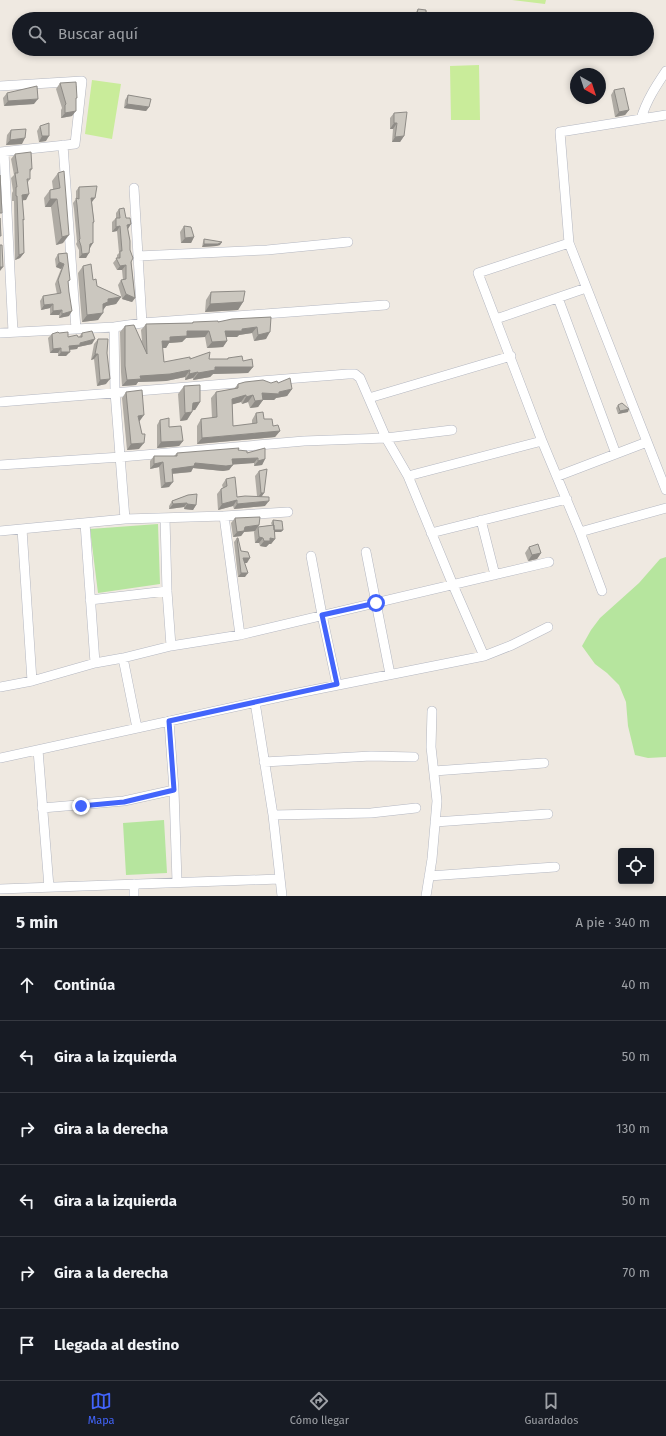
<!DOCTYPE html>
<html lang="es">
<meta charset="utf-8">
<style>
:root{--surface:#171b24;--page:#242831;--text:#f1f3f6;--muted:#9ea1a6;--line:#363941;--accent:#4264fb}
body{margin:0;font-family:"Fira Sans",sans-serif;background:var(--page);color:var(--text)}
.controls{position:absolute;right:12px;bottom:12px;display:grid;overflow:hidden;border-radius:4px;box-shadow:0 2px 6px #0003}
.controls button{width:36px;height:36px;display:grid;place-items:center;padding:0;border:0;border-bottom:1px solid var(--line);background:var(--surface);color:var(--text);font:20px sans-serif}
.compass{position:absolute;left:570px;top:68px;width:36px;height:36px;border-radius:50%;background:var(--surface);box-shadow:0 2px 6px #0003;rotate:141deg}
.stop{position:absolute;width:12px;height:12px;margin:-9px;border:3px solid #4264fb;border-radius:50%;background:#fff}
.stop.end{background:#4264fb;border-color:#fff;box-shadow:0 1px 4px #0008}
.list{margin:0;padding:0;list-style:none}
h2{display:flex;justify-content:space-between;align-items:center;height:52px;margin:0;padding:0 16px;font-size:17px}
h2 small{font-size:13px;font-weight:400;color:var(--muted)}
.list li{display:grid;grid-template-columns:26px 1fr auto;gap:12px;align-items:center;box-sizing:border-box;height:72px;padding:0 16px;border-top:1px solid var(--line)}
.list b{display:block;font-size:15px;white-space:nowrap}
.list em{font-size:13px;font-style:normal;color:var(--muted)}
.icon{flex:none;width:22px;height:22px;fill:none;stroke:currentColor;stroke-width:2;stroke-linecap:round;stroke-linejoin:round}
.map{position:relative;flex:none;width:666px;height:896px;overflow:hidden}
.search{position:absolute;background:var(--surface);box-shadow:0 2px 6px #0003;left:12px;right:12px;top:12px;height:44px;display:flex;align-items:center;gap:10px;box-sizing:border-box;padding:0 14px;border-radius:22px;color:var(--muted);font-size:15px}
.sheet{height:484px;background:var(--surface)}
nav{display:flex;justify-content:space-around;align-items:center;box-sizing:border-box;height:56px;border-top:1px solid var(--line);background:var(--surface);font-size:11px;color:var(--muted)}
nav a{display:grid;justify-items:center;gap:2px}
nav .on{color:var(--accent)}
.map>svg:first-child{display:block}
.green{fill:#b6e59e}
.pitch{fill:#c9ec9a}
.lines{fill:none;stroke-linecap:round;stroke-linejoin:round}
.minor-casing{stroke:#b4b7c1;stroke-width:10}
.minor{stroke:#fff;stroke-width:9}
.wall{fill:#afaba4}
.shaded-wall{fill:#8e8b86}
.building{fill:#cbc7bf;stroke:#8e8b86}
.route{stroke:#4264fb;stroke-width:5}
</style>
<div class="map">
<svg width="666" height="896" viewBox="0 0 666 896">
<rect width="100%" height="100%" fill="#efe9e1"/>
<path class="green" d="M158 524 160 584 98 593 90 529Z
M666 557V757L648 758 635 755 628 726 626 702 619 685 607 673 595 664 582 646 591 630 600 618 639 583 660 559Z
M164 820 167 873 126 875 123 823Z"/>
<path class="pitch" d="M512 0H546L545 4Z
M479 65 480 120H451L450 66Z
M92 80 121 84 112 139 85 134Z"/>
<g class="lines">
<defs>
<path id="minor" d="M0 86 82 81 75 144 0 152
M666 115 560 132 569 243 666 490
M641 119C646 101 656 86 666 71
M63 145 76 329
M4 152 13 332
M134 188 142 323
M569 243 478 273 542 441 580 532 602 591
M138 256 267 250 348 242
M558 298 616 454
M496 319 586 288
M114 327 115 392 125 519
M0 333 114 327 142 323 385 305
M369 398 511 356
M0 402 348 374H355L360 378 386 438 408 476 453 585 484 656
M0 465 121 457 304 441 386 438 452 430
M408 476 542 441
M558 476 647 442
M224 516 240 635
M165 518 167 591 171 646
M481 520 495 575
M85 523 95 663
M22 529 32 681
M0 531 125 519 224 516 288 512
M580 532 666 508
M431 533 567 499
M366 552 390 674
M311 556 322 615 337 685
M90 600 167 591
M123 658 137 728
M0 687 32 681 95 663 123 658 171 646 240 635 549 562
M255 702 273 815 282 896
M169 721 174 790 177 882
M38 750 49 887
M0 758 298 693 484 656 512 645 548 627
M264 762 371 756 414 757
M434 771 544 763
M42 808 124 801 174 790
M273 815 371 813 416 808
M435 822 548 814
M429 876 555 867
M134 884V896
M0 889 279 879
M426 896 432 859 437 801 431 747 432 711"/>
</defs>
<use href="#minor" class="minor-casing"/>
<use href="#minor" class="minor"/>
</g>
<path class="wall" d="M418 9 426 12 430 19H413L414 15Z
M425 49H448L445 54H425Z
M60 83 72 116 61 118V110L62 108 56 89Z
M614 90 629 110 625 115 615 117 611 95Z
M7 93 34 104 4 106 3 98Z
M128 95 149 107 146 111 124 108 125 100Z
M394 113 404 136 400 142H392L393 129H390V118Z
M40 126 46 141 39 142 37 131Z
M11 130 22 144 6 145 7 135Z
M15 154 32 169 30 172V179L28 182 26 200H22L24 220 23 221 24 253 20 258 15 260 14 201H12V193L13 191 11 178 14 175 11 159Z
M64 171 63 243 56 245 51 207H45L44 198 50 190 53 189 52 181 58 173Z
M79 187 92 202 94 222 93 224 90 248H89L86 258H79V250L76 244 77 242 74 209 73 203 76 199V191Z
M119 209 128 229 135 298 132 302 122 299 118 285 121 280H123L122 270H117L113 263 117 258V255L119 253 117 231 112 232V222L116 218V213Z
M184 226 194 237 191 243H181L180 232Z
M204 239 220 245 216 246 202 247 203 242Z
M67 253 69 316 59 318V315H50V308L41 310 40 301 43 296 57 294 55 284 61 269 56 267 55 259 58 254Z
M83 266 97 286 121 297 116 304 106 306 103 310 98 320 82 322 78 273Z
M211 292 243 302 238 310 205 312 206 300Z
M271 317 266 339 254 341 252 333 239 335 237 337H226L227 341 223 347 207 348 205 337 186 338 182 342 169 343 166 348H162L164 362 190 359H227L228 358 243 361 253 367 248 373 213 374 210 377 193 380V378L185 380V377L166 381 138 382 136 385 122 386 121 372 120 332 125 326 142 341 141 330 146 324 192 323 193 322H218Z
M59 333 68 337H79L82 333 92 344 78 347 77 349 69 350 66 356H58V353H50L48 338 52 334Z
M98 339 106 384 97 386 94 359 91 360 94 344Z
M278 383 292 389 287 396 276 398 274 400H263L258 407 250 408 248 402 242 404 241 402 232 404 233 426 252 424V420L256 413 280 431 275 437 197 444V426L201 419 212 418 211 398 216 392 234 389 238 384Z
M184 386 200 402 195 410H192V412L187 420 180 421 178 394Z
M126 392 139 421V449L127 450 122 398Z
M618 405 628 412 618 414 616 408Z
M160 420 169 427 183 441 179 446 157 448V425Z
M238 450 265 459 262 465 254 466V463L233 464 229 470 223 471 193 468 191 472 172 474 169 487 161 488 159 467 150 469V461L154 456H174L177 453Z
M259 471 264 493 261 497 265 506 234 509 233 506 218 510 217 494 221 489 223 488 222 485 226 479 237 497 257 496 255 476Z
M188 495 196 505 193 510 184 509V507L169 509V506L172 501Z
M235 518 259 525 255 531 244 532 241 536 233 537 231 523Z
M273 520 283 530 281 532H274L275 539 271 544H269L266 547 260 546 259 543H255L254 532 258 527 272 525 271 523Z
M237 538 241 551 247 563H244L245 577H238L234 542Z
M529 547 541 553 537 559 528 561 525 553Z"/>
<path class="shaded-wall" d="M429 49H448L445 54H425Z
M38 99 34 104 4 106 8 101Z
M127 104 149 107 146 111 124 108Z
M629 110 625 115 615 117 619 112Z
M76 111 72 116 61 118 65 113Z
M394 123H397L393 129H390Z
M42 136H49L46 141 39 142Z
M404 136 400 142H392L395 137Z
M25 138 22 144 6 145 10 140Z
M29 194 26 200 18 201 22 195Z
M91 198H95L92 202H88Z
M50 199H57L51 207H45Z
M131 224 128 229 127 225Z
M120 226 117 231 112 232 116 227Z
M69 235 63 243 56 245 62 237Z
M194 237 191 243H181L185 238Z
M222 242 220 245 216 246 202 247 204 244Z
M93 243 90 248H87L90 244Z
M24 253 20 258 15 260 19 255Z
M89 253 86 258H79L82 254Z
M59 262 64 264 61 269 56 267Z
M126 265 122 270H117L120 266Z
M0 267H3L0 271Z
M126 294 135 298 132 302 122 299Z
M121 297 116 304 106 306 103 310V304L108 299Z
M243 302 238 310 205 312 210 304Z
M53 304 50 308 41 310 44 305Z
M62 310 59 315H50L53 311Z
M72 311 69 316 59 318 62 314Z
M103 313 98 320 82 322 87 315Z
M257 327 252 333 239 335 237 337H220L225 331Z
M187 331H209L205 337 186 338 182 342 169 343 166 348H157L162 341 170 337Z
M270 332 266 339 254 341 258 335Z
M95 339 92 344 78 347 77 349 66 350 69 346Z
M227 341 223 347 207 348 212 342Z
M61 348 58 353H50L53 349Z
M61 352H70L66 356H58Z
M95 354H98L94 359 91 360Z
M215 367H253L248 373 213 374 210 377 193 380 198 373Z
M190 370 185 377 166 381 138 382 136 385 122 386 127 380 140 376Z
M198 372 193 378 185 380 189 374Z
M110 379 106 384 97 386 100 380Z
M292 389 287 396 276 398 274 400H257L262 393 279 392Z
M246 395 241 402 227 406 232 399Z
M253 395 248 402 242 404 246 397Z
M263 400 258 407 250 408 255 401Z
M200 402 195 410 188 411 193 403Z
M629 409 628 412 618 414 620 411Z
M192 412 187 420 180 421 185 413Z
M144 415 139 422 138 416Z
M280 431 275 437 197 444 202 438Z
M183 441 179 446 157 448 161 442Z
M144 443 139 449 127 450 131 444Z
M258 458 254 463 228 465 232 459Z
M265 459 262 465 254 466 258 461Z
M163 462 159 467 150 469 154 464Z
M195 463 233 465 229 470 223 471 193 468 191 472 168 474 172 469Z
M173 482 169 487 161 488 165 483Z
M261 493H264L260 499H257Z
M237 500 233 506 218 510 222 504Z
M269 501 265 506 234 509 237 504Z
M187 503 184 507 169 509 173 504Z
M187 504 196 505 193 510 184 509Z
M259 525 255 531 244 532 241 536 233 537 237 532 245 527Z
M274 530H283L281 532H273Z
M259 537 263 538 259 543H255Z
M270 538 275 539 271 544H269L266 547 260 546 264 541Z
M541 553 537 559 528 561 532 555Z
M243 558H250L247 563H240Z
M241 573H248L245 577H238Z"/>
<path class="building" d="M418 9 426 10V12L431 14 430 19H416Z
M29 17H49V19H29Z
M76 82 77 98H76V111L65 113V105L66 104 60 83Z
M37 86 38 99 8 101 7 93Z
M624 88 629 110 619 112 614 90Z
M128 95 151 99 149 107 127 104Z
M407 112 404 136 395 137 397 123H394V113Z
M49 123V136H42L40 126Z
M26 129 25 138 10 140 11 130Z
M31 152 32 169H30V179H27L29 194 22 195 24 220 23 219 24 253 19 255 17 196H16V187H17L15 173H18L15 154Z
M64 171 69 235 62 237 57 199H50V190L60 188 58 173Z
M0 175 2 213H0Z
M97 186 95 198H91L94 222H93V243L90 244 89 253 82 254 81 246 79 240 80 239 77 205 76 198 79 199V187Z
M124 208 126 218H130L131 224 127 225 130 241V250L133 258 131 262 135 298 126 294 121 280 126 279V265L120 266 116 258H120V251H122L120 226 116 227V218H120L119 209Z
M0 218 1 236H0Z
M184 226 191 227 194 237 185 238Z
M204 239 222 242 218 244H204Z
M0 245H2L3 267H0Z
M67 253 70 280 68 281 69 292 72 311 62 314V310L53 311V304L44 305 43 296 61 293 58 280 64 264 59 262 58 254Z
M91 264 93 280 96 279 97 286 121 297 108 299V302L103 304V313L87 315 83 266Z
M245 291 243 302 210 304 211 292Z
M271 317 270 332 258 335 257 327 242 329V331H225L227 341 212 342 209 331H187V336L170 337V341H162L164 362 190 357V359L210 352 209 359H228V358L242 356 243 361 252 359 253 367H215V370L198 373V372L189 374 190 370 170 374 140 376 141 379 127 380 125 366V326L134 325 147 354 146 324 193 323V322L218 321V322L232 319Z
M92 331 95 339 80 343V345L69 346 70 352H61V348L53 349 52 334 58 332 59 333 68 332V337L77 335 78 337H82V333Z
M98 339H108L107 353 110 379 100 380 98 354H95Z
M290 378 292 389 279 392V394L262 393 263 400 255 401 253 395 246 397V395L232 399 233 426 257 423 256 413 263 412 264 419H272L273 426 278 425 280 431 202 438 201 419 217 417 216 392 238 388V384L245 382 263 380 271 383 277 381 278 383Z
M200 385V402L193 403 192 412 185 413 184 386Z
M142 390 144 415 138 416 142 434H145L144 443 131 444 126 392Z
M622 403 629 409 620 411 618 405Z
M169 418V427L181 426 183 441 161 442 160 420Z
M239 448 238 450 247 451V453L265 448V459L258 461V458L232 459 233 465 226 466 195 463 194 466 172 469 173 482 165 483 163 462 154 464V456H177V453Z
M267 469 264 493H261L259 471Z
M235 477 237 497 245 496 269 497V501L237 504V500L222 504 221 489 227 486 226 479Z
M197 494 196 505 187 504V503L173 504 172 501 188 495Z
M260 517 259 525 245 527 244 531 237 532 235 518Z
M273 520 282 521 283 530H274Z
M274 525 275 539 270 538V541H264L263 538 259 537 258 527Z
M237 538H238L241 551 248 552 250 558H243L248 573H241Z
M538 544 541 553 532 555 529 547Z"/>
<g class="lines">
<path class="route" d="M81 806 124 802 174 790 169 721 337 684 322 615 376 603"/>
</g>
</svg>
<div class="controls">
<button><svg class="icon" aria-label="locate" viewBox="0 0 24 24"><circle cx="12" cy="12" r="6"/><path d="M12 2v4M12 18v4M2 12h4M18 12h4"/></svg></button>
</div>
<svg class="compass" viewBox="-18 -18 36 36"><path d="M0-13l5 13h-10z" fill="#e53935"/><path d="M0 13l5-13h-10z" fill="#9ea1a6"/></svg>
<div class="stop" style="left:376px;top:603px"></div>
<div class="stop end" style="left:81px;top:806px"></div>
<div class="search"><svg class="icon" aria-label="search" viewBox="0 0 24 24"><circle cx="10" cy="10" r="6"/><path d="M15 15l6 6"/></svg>Buscar aquí</div>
</div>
<section class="sheet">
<h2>5 min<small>A pie · 340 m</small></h2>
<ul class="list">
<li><svg class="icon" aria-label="ahead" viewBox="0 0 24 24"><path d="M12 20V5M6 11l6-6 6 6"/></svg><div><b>Continúa</b></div><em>40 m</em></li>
<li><svg class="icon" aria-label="left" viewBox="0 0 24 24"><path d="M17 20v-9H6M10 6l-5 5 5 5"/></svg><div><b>Gira a la izquierda</b></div><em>50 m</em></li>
<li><svg class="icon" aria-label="right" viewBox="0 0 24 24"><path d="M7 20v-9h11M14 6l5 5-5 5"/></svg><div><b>Gira a la derecha</b></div><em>130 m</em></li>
<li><svg class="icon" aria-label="left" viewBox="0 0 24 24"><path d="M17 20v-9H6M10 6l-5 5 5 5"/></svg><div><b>Gira a la izquierda</b></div><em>50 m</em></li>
<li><svg class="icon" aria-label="right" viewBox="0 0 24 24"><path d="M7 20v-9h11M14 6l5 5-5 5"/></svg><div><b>Gira a la derecha</b></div><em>70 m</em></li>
<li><svg class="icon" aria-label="arrive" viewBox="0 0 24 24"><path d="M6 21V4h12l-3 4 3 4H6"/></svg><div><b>Llegada al destino</b></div></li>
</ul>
</section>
<nav>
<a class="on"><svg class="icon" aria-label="map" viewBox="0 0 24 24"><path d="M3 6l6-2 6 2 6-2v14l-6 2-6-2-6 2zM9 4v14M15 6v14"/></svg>Mapa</a>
<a><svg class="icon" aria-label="directions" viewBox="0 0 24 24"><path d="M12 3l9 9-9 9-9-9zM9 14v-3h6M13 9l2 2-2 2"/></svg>Cómo llegar</a>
<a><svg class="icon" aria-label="saved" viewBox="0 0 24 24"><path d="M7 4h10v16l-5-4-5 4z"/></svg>Guardados</a>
</nav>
